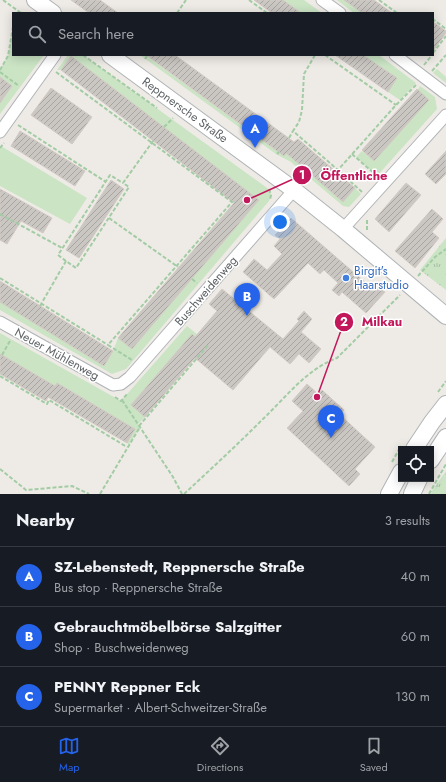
<!DOCTYPE html>
<meta charset="utf-8">
<style>
:root{--surface:#171b24;--page:#20242c;--text:#f1f3f6;--muted:#9ea1a6;--line:#363941;--accent:#2563eb}
body{margin:0;font-family:Jost,sans-serif;background:var(--page);color:var(--text)}
.controls{position:absolute;right:12px;bottom:12px;display:grid;overflow:hidden;border-radius:0px;box-shadow:0 2px 10px #0003}
.controls button{width:36px;height:36px;display:grid;place-items:center;padding:0;border:0;border-bottom:1px solid var(--line);background:var(--surface);color:var(--text);font:20px sans-serif}
.you{position:absolute;left:280px;top:222px;width:14px;height:14px;margin:-10px;border:3px solid #fff;border-radius:50%;background:#1a73e8;box-shadow:0 0 0 6px #1a73e833}
.badge{display:grid;place-items:center;width:26px;height:26px;border-radius:50%;background:var(--accent);color:#fff;font-size:13px;font-weight:700}
.pin{position:absolute;translate:-50% -33px;filter:drop-shadow(0 1px 2px #0008)}
.pin::after{content:'';position:absolute;top:21px;width:14px;height:12px;background:inherit;clip-path:polygon(0 0,100% 0,50% 100%)}
.list{margin:0;padding:0;list-style:none}
h2{display:flex;justify-content:space-between;align-items:center;height:52px;margin:0;padding:0 16px;font-size:17px}
h2 small{font-size:13px;font-weight:400;color:var(--muted)}
.list li{display:grid;grid-template-columns:26px 1fr auto;gap:12px;align-items:center;box-sizing:border-box;height:60px;padding:0 16px;border-top:1px solid var(--line)}
.list b{display:block;font-size:15px;white-space:nowrap}
.list p{margin:0;font-size:13px;white-space:nowrap;color:var(--muted)}
.list em{font-size:13px;font-style:normal;color:var(--muted)}
.icon{flex:none;width:22px;height:22px;fill:none;stroke:currentColor;stroke-width:2;stroke-linecap:round;stroke-linejoin:round}
.map{position:relative;flex:none;width:446px;height:494px;overflow:hidden}
.search{position:absolute;background:var(--surface);box-shadow:0 2px 10px #0003;left:12px;right:12px;top:12px;height:44px;display:flex;align-items:center;gap:10px;box-sizing:border-box;padding:0 14px;border-radius:0px;color:var(--muted);font-size:15px}
.sheet{height:232px;background:var(--surface)}
nav{display:flex;justify-content:space-around;align-items:center;box-sizing:border-box;height:56px;border-top:1px solid var(--line);background:var(--surface);font-size:11px;color:var(--muted)}
nav a{display:grid;justify-items:center;gap:2px}
nav .on{color:var(--accent)}
.map>svg:first-child{display:block}
.green{fill:#cae4c4}
.park{fill:url(#park-tufts)}
.building{fill:url(#building-hatch);stroke:#d3cbc4}
.lines{fill:none;stroke-linecap:round;stroke-linejoin:round}
.street-casing{stroke:#b1b4b7;stroke-width:13}
.secondary-casing{stroke:#b0b4b7;stroke-width:18}
.path{stroke:#a3cca5;stroke-width:2;stroke-dasharray:4 2;stroke-linecap:butt}
.street{stroke:#fff;stroke-width:11}
.secondary{stroke:#fff;stroke-width:16}
.shop-dot{fill:#3f7fe0;stroke:#fff;stroke-width:1.5}
.labels{text-anchor:middle;dominant-baseline:central;stroke-width:3;stroke-linejoin:round;paint-order:stroke}
.street-label{font-size:12px;fill:#5d6265;stroke:#fff}
.shop-label{font-size:12px;fill:#366cbe;stroke:#fff;text-anchor:start}
.leader{fill:none;stroke:#c2185b;stroke-width:1.5}
.callout-dot{fill:#c2185b;stroke:#fff;stroke-width:1.5}
.mark-label{font-size:12px;text-anchor:middle;font-weight:bold;fill:#fff}
.callout-label{font-size:13px;text-anchor:middle;font-weight:bold;fill:#c2185b;stroke:#fff;stroke-width:3;stroke-linejoin:round;paint-order:stroke}
</style>
<div class="map">
<svg width="446" height="494" viewBox="0 0 446 494">
<defs>
<pattern id="park-tufts" width="24" height="20" patternUnits="userSpaceOnUse"><rect width="24" height="20" fill="#cae4c4"/><path d="M3 7l-1-3M5 7V3M7 7l1-3M15 17l-1-3M17 17v-4M19 17l1-3" fill="none" stroke="#a7bca3"/></pattern>
<pattern id="building-hatch" width="6" height="6" patternUnits="userSpaceOnUse"><rect width="6" height="6" fill="#cac6c2"/><path d="M-1 1l2-2M0 6l6-6M5 7l2-2" fill="none" stroke="#a7a4a1"/></pattern>
</defs>
<rect width="100%" height="100%" fill="#eeebe6"/>
<path class="green" d="M283 0H304L322 13H301Z
M337 0H344L362 13H354Z
M13 27V55H44L0 114V103L12 86 0 77V70L8 56 10 46Z
M68 55H83L270 190 271 196 269 201 126 369 112 374 0 310V302L104 366 113 351 118 338 132 349 259 200 71 57 61 70H57Z
M140 55H145L284 156 286 153 343 202 355 188 361 194 349 207 343 206 291 162 276 154Z
M363 55H379L416 83 400 100 388 92 397 78Z
M437 69 446 77V83L433 73Z
M420 86 435 97 437 109 377 176 356 157 362 151 374 161Z
M1 146 87 198 70 224 0 186V148Z
M187 326 208 343 206 346 192 335 132 405 145 417 138 424 140 427 129 445 127 443 135 429 57 383 55 386 0 354V333L121 401Z"/>
<path class="park" d="M446 238V290L420 270Z
M446 471V494H431L432 491Z"/>
<path class="building" d="M71 0H100L118 13H89Z
M254 0H283L301 13H272Z
M344 0H374L392 13H362Z
M433 22 446 31V33L433 51Z
M146 55H175L294 142 298 139 355 188 343 202 286 153 284 156Z
M335 55H363L397 78 388 92Z
M71 56 259 200 132 349 118 338 234 203 61 70Z
M0 77 12 86 0 103Z
M51 88 92 117 72 144 31 115Z
M417 89 429 100 374 161 362 150Z
M20 131 85 171 75 186 11 146Z
M446 151V174L436 184 425 174Z
M111 180 124 189 79 258 66 250Z
M406 183 421 195 389 232 375 219Z
M0 189 52 218 43 233 21 221 7 244 0 240Z
M432 209 443 219 432 232 439 238 415 268 395 251Z
M291 218 374 290 378 286 385 292 366 313 342 292 339 296 332 290 338 283 324 270 320 274 308 263 274 299 243 272 254 259 267 270 282 254 274 246 280 239 275 235Z
M0 281 113 351 104 366 0 302Z
M222 289 283 339 299 321 297 319 304 311 312 319 301 332 321 349 309 363 299 354 290 364 270 347 233 390 195 358 145 417 131 405 192 334 195 337 217 311 209 304Z
M0 354 55 386 57 383 135 429 127 443 48 397 46 401 0 374Z
M307 384 318 394 322 390 344 410 339 414 375 447 355 469 360 474 349 486 287 428 303 411 292 401Z"/>
<g class="lines">
<defs>
<path id="street" d="M322 0 340 13
M395 55 446 94
M0 132 55 55
M343 229 446 115
M0 322 113 385 121 384 130 377 294 190"/>
<path id="secondary" d="M35 0 53 13
M110 55 294 190 343 229 446 316
M414 449 432 422 446 404
M431 460 446 437
M389 494 401 472
M412 494 419 479"/>
</defs>
<use href="#street" class="street-casing"/>
<use href="#secondary" class="secondary-casing"/>
<path class="path" d="M3 0 21 13
M249 0 267 13
M379 0 397 13
M177 13 186 0
M433 22 434 20 446 29
M433 53 446 36
M83 55 157 108
M315 55 304 74 302 110 299 122 293 131 338 170
M325 55 396 105
M145 59 147 56
M424 65 432 55
M0 70 8 56 13 27
M432 71 446 55
M0 72 19 86
M56 72 232 202 108 345 132 360
M18 125 106 182
M164 127 173 118
M289 138 293 131
M0 148 4 143
M277 154 279 152
M352 154 377 176
M269 189 271 195 270 200
M362 192 338 170 396 105 416 85
M0 214 62 248
M109 218 178 267
M367 220V230L368 231
M66 261 58 255 110 175 123 183
M418 276 435 257 446 249
M0 278 108 345
M192 279 197 283
M40 306 66 261 76 268 129 187 123 183 153 141
M2 355 10 341
M0 376 47 404 49 400 127 447
M438 392 446 381
M115 397 121 401 128 393
M122 400 173 477 182 494
M139 426 209 344
M392 462 401 446
M0 469 26 490 72 486 89 494
M100 494 140 427
M184 494C211 469 238 444 264 418 286 397 307 369 337 358L400 295
M429 494 446 464"/>
<use href="#street" class="street"/>
<use href="#secondary" class="secondary"/>
</g>
<circle class="shop-dot" cx="346" cy="278" r="4"/>
<g class="labels">
<g class="street-label">
<text transform="translate(185 110) rotate(36)">Reppnersche Straße</text>
<text transform="translate(206 291) rotate(-49)">Buschweidenweg</text>
<text transform="translate(57 354) rotate(29)">Neuer Mühlenweg</text>
</g>
<g class="shop-label">
<text x="354" y="271">Birgit's<tspan x="354" dy="14">Haarstudio</tspan></text>
</g>
</g>
<path class="leader" d="M247 200L302 175M317 397L344 322"/>
<g class="callout-dot">
<circle cx="247" cy="200" r="4"/>
<circle cx="317" cy="397" r="4"/>
<circle cx="302" cy="175" r="10"/>
<circle cx="344" cy="322" r="10"/>
</g>
<g class="mark-label">
<text x="302" y="179">1</text>
<text x="344" y="326">2</text>
</g>
<g class="callout-label">
<text x="354" y="180">Öffentliche</text>
<text x="382" y="326">Milkau</text>
</g>
</svg>
<div class="controls">
<button><svg class="icon" aria-label="locate" viewBox="0 0 24 24"><circle cx="12" cy="12" r="6"/><path d="M12 2v4M12 18v4M2 12h4M18 12h4"/></svg></button>
</div>
<div class="you"></div>
<div class="pin badge" style="left:255px;top:148px">A</div>
<div class="pin badge" style="left:247px;top:316px">B</div>
<div class="pin badge" style="left:331px;top:438px">C</div>
<div class="search"><svg class="icon" aria-label="search" viewBox="0 0 24 24"><circle cx="10" cy="10" r="6"/><path d="M15 15l6 6"/></svg>Search here</div>
</div>
<section class="sheet">
<h2>Nearby<small>3 results</small></h2>
<ul class="list">
<li><span class="badge">A</span><div><b>SZ-Lebenstedt, Reppnersche Straße</b><p>Bus stop · Reppnersche Straße</p></div><em>40 m</em></li>
<li><span class="badge">B</span><div><b>Gebrauchtmöbelbörse Salzgitter</b><p>Shop · Buschweidenweg</p></div><em>60 m</em></li>
<li><span class="badge">C</span><div><b>PENNY Reppner Eck</b><p>Supermarket · Albert-Schweitzer-Straße</p></div><em>130 m</em></li>
</ul>
</section>
<nav>
<a class="on"><svg class="icon" aria-label="map" viewBox="0 0 24 24"><path d="M3 6l6-2 6 2 6-2v14l-6 2-6-2-6 2zM9 4v14M15 6v14"/></svg>Map</a>
<a><svg class="icon" aria-label="directions" viewBox="0 0 24 24"><path d="M12 3l9 9-9 9-9-9zM9 14v-3h6M13 9l2 2-2 2"/></svg>Directions</a>
<a><svg class="icon" aria-label="saved" viewBox="0 0 24 24"><path d="M7 4h10v16l-5-4-5 4z"/></svg>Saved</a>
</nav>
